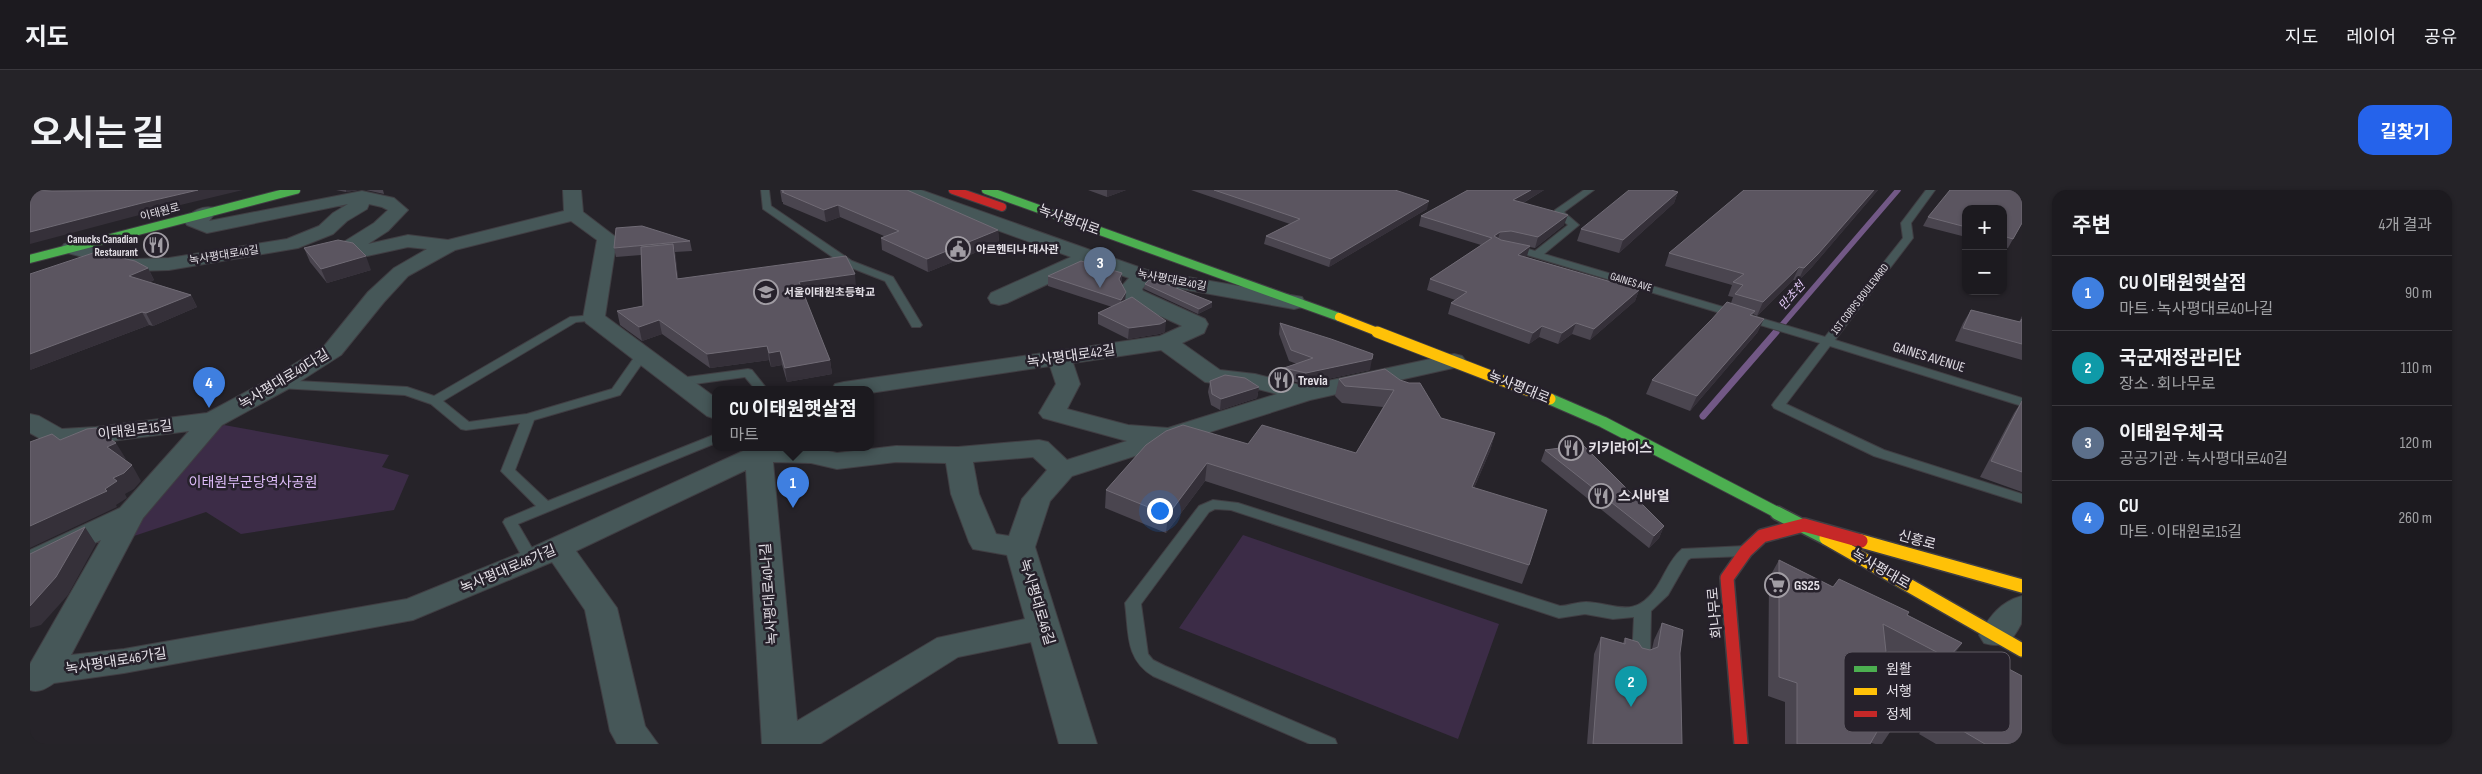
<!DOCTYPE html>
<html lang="ko">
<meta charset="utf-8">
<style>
:root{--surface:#1c1a1f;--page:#252328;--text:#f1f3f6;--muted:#a0a1a4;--line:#3a383d;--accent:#2563eb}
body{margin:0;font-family:"Sofia Sans Condensed","Noto Sans KR",sans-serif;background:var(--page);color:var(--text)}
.controls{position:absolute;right:15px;top:15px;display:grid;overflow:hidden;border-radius:10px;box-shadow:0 1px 4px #0004}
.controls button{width:45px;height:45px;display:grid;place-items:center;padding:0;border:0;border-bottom:1px solid var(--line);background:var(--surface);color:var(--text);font:25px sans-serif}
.you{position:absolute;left:1129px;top:320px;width:18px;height:18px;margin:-12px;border:4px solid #fff;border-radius:50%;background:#1a73e8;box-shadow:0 0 0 8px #1a73e833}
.badge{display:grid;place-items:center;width:32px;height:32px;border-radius:50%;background:var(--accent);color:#fff;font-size:16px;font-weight:700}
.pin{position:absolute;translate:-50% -41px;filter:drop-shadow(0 1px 2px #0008)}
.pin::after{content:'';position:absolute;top:26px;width:18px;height:15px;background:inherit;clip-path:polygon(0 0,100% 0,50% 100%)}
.popup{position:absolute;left:682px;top:196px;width:162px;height:65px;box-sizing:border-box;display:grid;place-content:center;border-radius:10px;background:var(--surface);filter:drop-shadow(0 1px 4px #0005);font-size:16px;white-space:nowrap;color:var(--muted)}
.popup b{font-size:19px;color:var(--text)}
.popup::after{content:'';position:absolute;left:50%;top:100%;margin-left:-10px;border:10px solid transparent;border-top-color:var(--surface)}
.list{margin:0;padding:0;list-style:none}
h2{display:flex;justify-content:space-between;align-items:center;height:65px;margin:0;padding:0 20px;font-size:21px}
h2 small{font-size:16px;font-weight:400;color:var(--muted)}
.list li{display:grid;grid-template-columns:32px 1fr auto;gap:15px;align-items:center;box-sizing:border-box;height:75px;padding:0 20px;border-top:1px solid var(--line)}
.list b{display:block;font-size:19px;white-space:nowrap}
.list p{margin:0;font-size:16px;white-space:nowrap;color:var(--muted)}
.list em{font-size:16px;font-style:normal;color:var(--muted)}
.map{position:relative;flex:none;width:1992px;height:554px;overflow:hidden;border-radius:15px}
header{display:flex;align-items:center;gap:30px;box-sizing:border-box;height:70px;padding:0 25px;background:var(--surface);border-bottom:1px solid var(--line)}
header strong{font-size:24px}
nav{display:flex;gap:28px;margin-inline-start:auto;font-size:18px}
.intro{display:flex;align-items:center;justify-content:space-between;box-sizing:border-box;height:120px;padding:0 30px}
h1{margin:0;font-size:35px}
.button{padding:12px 22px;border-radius:15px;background:var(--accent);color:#fff;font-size:18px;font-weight:700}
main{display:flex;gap:30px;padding:0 30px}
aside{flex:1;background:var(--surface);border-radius:15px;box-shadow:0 1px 4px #0004}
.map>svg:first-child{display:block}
.green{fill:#3c2c47}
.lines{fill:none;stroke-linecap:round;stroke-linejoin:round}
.stream-far1{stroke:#725886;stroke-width:5.5}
.stream{stroke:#725886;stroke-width:7}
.lane-casing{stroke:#403e43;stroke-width:2}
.street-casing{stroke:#403e43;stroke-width:2}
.fast-far2-casing{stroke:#403e43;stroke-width:10}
.fast-far1-casing{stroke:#403e43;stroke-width:13}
.fast-casing{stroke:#403e43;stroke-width:16}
.slow-far2-casing{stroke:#403e43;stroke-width:10}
.slow-far1-casing{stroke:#403e43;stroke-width:13}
.slow-casing{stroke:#403e43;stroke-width:16}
.jam-far1-casing{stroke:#403e43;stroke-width:10}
.jam-casing{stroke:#403e43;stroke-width:16}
.lane{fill:#465758;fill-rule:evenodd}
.street{fill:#465758;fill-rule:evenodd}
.fast-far2{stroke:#4caf50;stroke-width:8}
.fast-far1{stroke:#4caf50;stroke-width:11}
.fast{stroke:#4caf50;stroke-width:13}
.slow-far2{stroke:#ffc107;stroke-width:8}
.slow-far1{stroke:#ffc107;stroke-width:11}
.slow{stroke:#ffc107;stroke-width:13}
.jam-far1{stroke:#c62828;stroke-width:8}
.jam{stroke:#c62828;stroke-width:13}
.wall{fill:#4a454f}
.shaded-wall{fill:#353039}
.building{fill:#5b5560;stroke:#706b75}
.labels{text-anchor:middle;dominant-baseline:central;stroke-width:5;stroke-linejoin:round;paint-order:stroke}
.far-street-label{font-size:11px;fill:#e3dfe6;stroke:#26212b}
.far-poi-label{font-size:11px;font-weight:bold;fill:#e3dfe6;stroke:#26212b;text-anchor:start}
.far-water-label{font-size:12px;font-style:italic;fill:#e5ccfa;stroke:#26212b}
.street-label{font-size:14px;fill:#e3dfe6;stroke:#26212b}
.poi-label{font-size:14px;font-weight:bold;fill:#e3dfe6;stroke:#26212b;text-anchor:start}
.park-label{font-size:14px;fill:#ddbcf8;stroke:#26212b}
.key{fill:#26212b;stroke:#5f5a63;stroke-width:1}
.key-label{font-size:14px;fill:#e3dfe6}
</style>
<header>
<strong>지도</strong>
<nav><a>지도</a><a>레이어</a><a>공유</a></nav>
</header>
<div class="intro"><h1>오시는 길</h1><a class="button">길찾기</a></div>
<main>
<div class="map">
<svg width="1992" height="554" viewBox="0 0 1992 554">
<rect width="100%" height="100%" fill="#262329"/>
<path class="green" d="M194 235 359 265 352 277 379 285 364 320 211 344 176 322 101 347 118 320 174 248Z
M1213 345 1469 434 1428 549 1149 438Z"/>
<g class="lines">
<path class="stream-far1" d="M1745 143 1868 0"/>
<path class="stream" d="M1673 226 1746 142"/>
<defs>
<path id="lane" d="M731 0H739L741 16 822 71 863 87 892 135 890 137H882L855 91 814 75 733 19Z
M1554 0H1564L1534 22 1549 35 1514 64 1795 147 1873 48 1871 33 1896 0H1905L1881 33 1883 48 1805 150 1992 208V216L1800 156 1756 214 1854 260 1992 304V313L1844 266 1744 218 1742 215 1744 212 1790 153 1477 59V55L1481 54 1505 61 1538 35 1525 24V20Z
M564 125 570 128 568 130 546 132 413 211 439 232 497 224 582 199 608 162H616L618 165 590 205 504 230 485 280 518 311 686 244V253L488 334 509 370 506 374H496L473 332 475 329 506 316 471 281 490 233 436 240 431 239 401 214 375 205 249 198 243 194 249 190 377 197 404 206 540 127Z
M718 179 722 180 737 199H725L715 187 650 196 644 192 650 188Z
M1183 310 1208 313 1530 416C1538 416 1547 412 1556 412 1585 413 1604 430 1626 398 1635 385 1639 370 1652 359L1716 356 1724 361 1716 366 1661 368 1658 370 1638 405 1621 421 1620 469 1617 473 1611 475 1605 473 1602 469 1604 427 1583 429 1555 424 1529 428 1201 320 1185 319 1179 322 1111 414 1118 464 1123 470 1135 476 1305 549 1307 554H1280L1123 486C1095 469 1099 443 1095 413L1169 316Z"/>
<path id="street" d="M533 0H551L553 22 587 48 575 126 686 208V229L677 226 556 133 553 128 567 50 541 31 425 60 378 86 354 112 311 165 258 199 192 235 113 328 41 465 94 459 377 409 490 363 713 261 710 257H781L807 263 866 256 928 257 1009 250 1018 252 1037 270 1097 251 1013 228 1009 223 1026 194 1020 176 840 203V199H802L805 194 814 192 1130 146 1152 136 1095 110 1090 98 1099 88 1057 73 1050 79 977 113 969 115 961 113 958 108 961 103 1041 67 868 4 865 0H891L1117 80 1272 107 1275 112 1272 117 1264 119 1118 93 1112 99 1113 101 1175 129 1178 134 1174 143 1152 153 1190 180 1225 184 1274 196 1424 164 1432 166 1436 171 1432 176 1280 210 1042 286 1020 311 1005 357 1067 554H1029L1001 452 928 467 790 554H732L716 280 546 361 587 418 615 536 628 554H587L580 541 555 420 522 372 383 430 94 483 24 493C17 498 9 503 0 500V474L71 350 11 379 0 382V360L90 318 159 241 66 253 27 255 18 253 0 243V224L9 226 32 239 66 237 177 223 240 189 295 155 338 102 364 78 397 59 378 57 337 66 312 61 309 57 312 53 344 33 358 20 352 17 339 14 337 19 317 31 303 44 268 58 139 80 105 81 34 62 31 58 34 54 41 52 105 69 139 68 257 49 289 36 303 23 318 14 177 43 157 35 154 31C161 22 172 15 184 18L186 22 179 31 332 1 364 8 378 20 358 41 338 54 378 45 418 50 534 21ZM1131 160 1175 192 1224 198 1247 204 1138 238 1098 235 1037 219 1050 194 1043 173ZM1003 267 1017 280 992 309 979 346 966 344 949 304 943 272ZM743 272 781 273 807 279 866 272 916 273 921 304 939 352 943 359 977 365 995 429 907 448 767 531Z
M1992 406C1992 413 1992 428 1991 434 1982 452 1974 459 1954 453L1949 445C1960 426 1970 412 1992 406Z"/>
<path id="fast-far2" d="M956 0 1309 127
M0 69 266 0"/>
<path id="fast-far1" d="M1520 209 1573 232 1750 324"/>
<path id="fast" d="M1747 323 1796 348"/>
<path id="slow-far2" d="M1309 127 1350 143"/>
<path id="slow-far1" d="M1347 142 1520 209"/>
<path id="slow" d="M1796 348 1992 460
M1831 351 1992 396"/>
<path id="jam-far1" d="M923 0 972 17"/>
<path id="jam" d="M1711 554 1697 388 1716 361 1732 346 1774 335 1831 351"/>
</defs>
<use href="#lane" class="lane-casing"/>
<use href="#street" class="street-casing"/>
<use href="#fast-far2" class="fast-far2-casing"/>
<use href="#fast-far1" class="fast-far1-casing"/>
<use href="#fast" class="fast-casing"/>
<use href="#slow-far2" class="slow-far2-casing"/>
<use href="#slow-far1" class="slow-far1-casing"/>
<use href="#slow" class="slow-casing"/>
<use href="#jam-far1" class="jam-far1-casing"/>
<use href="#jam" class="jam-casing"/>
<use href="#lane" class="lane"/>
<use href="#street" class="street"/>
<use href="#fast-far2" class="fast-far2"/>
<use href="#fast-far1" class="fast-far1"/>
<use href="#fast" class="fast"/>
<use href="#slow-far2" class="slow-far2"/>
<use href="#slow-far1" class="slow-far1"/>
<use href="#slow" class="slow"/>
<use href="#jam-far1" class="jam-far1"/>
<use href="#jam" class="jam"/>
</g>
<path class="wall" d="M306 0H328L316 2Z
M336 0H353L354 4Z
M750 0 968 40 969 53 898 82 852 60 851 48 854 46 810 27 796 32 753 14V12H752Z
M1058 0H1096L1077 7Z
M1161 0H1365L1397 19 1299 77 1234 54 1236 46 1260 34Z
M1438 0H1514L1493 13 1534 35 1505 58 1500 57 1496 67 1609 100 1605 111 1560 150 1542 144 1528 154 1509 147 1499 154 1418 124 1421 113 1425 110 1397 100 1400 89 1451 55 1389 36 1391 26Z
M1714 0H1848L1782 77 1768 91 1763 90 1727 126 1723 124 1722 126 1734 129 1727 143 1660 221 1616 204 1622 190 1701 113 1703 107 1698 106 1702 95 1635 76 1639 63Z
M1920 0H1992V33L1978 58 1973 57V19H1936V47L1893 36 1898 27Z
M1648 2 1644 13 1589 63 1547 51 1551 39Z
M660 51 662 61 645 62 648 88 826 97 774 105 800 170 802 184 757 192 752 175 741 177 739 170 680 178 632 144 612 151 590 135 587 121 613 116 611 65 586 67 584 58Z
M274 58 341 80 297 93 280 72Z
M118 78 124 90 120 92 161 105 167 117 123 136 119 135 0 180Z
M1018 86 1091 94 1095 111 1135 142 1129 144 1098 149 1068 134V123L1082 117 1018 96Z
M1115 94 1182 112V117L1168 124 1114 99Z
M1941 120 1989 132 1992 126V170L1925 151 1933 133Z
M1250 133 1340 180 1274 194 1253 189 1254 178 1267 174 1259 171 1249 144Z
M1355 179 1411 228 1465 243 1460 261 1444 298 1499 375 1492 394 1175 291 1136 343 1075 318 1076 300 1218 254 1326 263 1353 217 1312 213 1305 206 1309 189Z
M1180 191 1229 197 1227 208 1190 220 1181 215 1178 202Z
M1992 211V302L1950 287 1984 223Z
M1515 260 1634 336 1629 348 1619 358 1511 271Z
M1749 370 1803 397 1877 425 1932 453 1919 472 1905 487 1856 461 1864 536 1852 554H1845L1841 553 1840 554H1755V512L1738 506 1739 388Z
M1632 433 1650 463 1652 554H1557L1564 464 1571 447 1593 453 1595 448 1612 458 1620 460 1622 459 1624 450Z
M1904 524 1992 554H1906L1889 544Z"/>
<path class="shaded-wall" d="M168 0H213L117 23 0 54V42L112 13Z
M316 0H328L316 2Z
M1077 0H1096L1077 7Z
M1501 0H1514L1481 20 1483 10Z
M1844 0H1848L1782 77 1768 91 1774 78Z
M1648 2 1644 13 1589 63 1593 50Z
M1399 11 1397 19 1299 77 1301 69Z
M808 15 810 27 796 32 794 20Z
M1538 25 1534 35 1505 58 1508 47Z
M968 40 969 53 898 82 897 69Z
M1470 42 1467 52 1464 46Z
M643 54 646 67 649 102 647 89Z
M1500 56 1497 66 1485 75 1488 65Z
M336 66 341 80 297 93 291 79Z
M1769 77 1763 90 1727 126 1733 112Z
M118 78 124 90 106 98 99 86Z
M1092 83V93L1089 89Z
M825 84 826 97 771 105 769 92Z
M1609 100 1605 111 1560 150 1564 139Z
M1096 102 1095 112 1091 120V110Z
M161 105 167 117 123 136 116 123Z
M1182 112V117L1168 124 1169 119Z
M112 122 119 135 0 180V164Z
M1734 129 1727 143 1660 221 1667 206Z
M629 130 632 144 612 151 609 137Z
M1136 131 1135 142 1129 144 1098 149 1099 138Z
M1546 133 1542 144 1528 154 1532 143Z
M1512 136 1509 147 1499 154 1503 143Z
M737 156 739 170 680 178 677 164Z
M750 161 752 175 741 177 739 163Z
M1342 169 1340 180 1274 194 1276 183Z
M800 170 802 184 757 192 755 178Z
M1229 197 1227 208 1190 220 1191 209Z
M1465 243 1460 261 1436 316 1442 297Z
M86 253 96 269 87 273 77 257Z
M1177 273 1175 291 1136 343 1138 325Z
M102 275 111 291 104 299 95 304 97 308 86 315 87 317 0 358V336L75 299 83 288Z
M1634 336 1629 348 1619 358 1624 346Z
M55 337 66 354 38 405 11 435 0 438V416Z
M1932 453 1919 472 1905 487 1918 468Z"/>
<path class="building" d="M0 0 22 1 168 0 112 13 0 42Z
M751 0H877L968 40 897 69 851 48 869 41 808 15 794 20 752 2 754 1Z
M1184 0H1365L1399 11 1301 69 1236 46 1270 29Z
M1438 0H1501L1483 10 1538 25 1508 47 1481 41 1470 42 1464 46 1471 50 1500 56 1488 65 1609 100 1564 139 1546 133 1532 143 1512 136 1503 143 1421 113 1437 102 1400 89 1462 48 1391 26Z
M1599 0H1641L1648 2 1593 50 1551 39Z
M1714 0H1844L1788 64 1774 78 1769 77 1733 112 1705 104 1713 95 1703 92 1714 84 1639 63Z
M1920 0H1992V33L1983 49 1973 46V19H1936V37L1898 27Z
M612 36 660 51 584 58 586 38Z
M308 50 323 53 336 66 291 79 274 58Z
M643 54 647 89 816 66 825 84 769 92 800 170 755 178 750 161 739 163 737 156 677 164 629 130 609 137 587 121 613 116 611 57Z
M66 62 105 71 118 78 99 86 161 105 116 123 112 122 0 164V84Z
M1051 71 1092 83 1089 89 1096 102 1091 110 1018 86Z
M1119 90 1131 92 1182 112 1169 119 1115 94Z
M1102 107 1136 131 1130 134 1099 138 1068 123Z
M1697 112 1725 121 1720 125 1734 129 1667 206 1622 190 1682 129Z
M1941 120 1990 132 1992 129V154L1933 138Z
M1250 133 1301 149 1343 164 1342 169 1276 183 1254 178 1283 168 1261 160Z
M1355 179 1370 190 1379 193H1390L1411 228 1465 243 1442 297 1517 320 1499 375 1177 273 1138 325 1076 300 1116 255 1136 241 1153 235 1218 254 1232 235 1326 263 1364 200 1315 196 1309 189Z
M1195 185 1215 188 1229 197 1191 209 1182 204 1180 191Z
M1992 211V282L1961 271Z
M66 238 86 253 77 257 102 275 94 283 83 288 87 291 75 299 77 301 0 336V252L22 244 30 250 57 239Z
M1553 255 1634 336 1624 346 1515 260Z
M55 337 26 387 0 416V364Z
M1749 370 1803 397 1809 389 1879 422 1877 425 1932 453 1918 468 1853 434 1864 536 1852 533 1840 554H1767V493L1749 487Z
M1632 433 1653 440 1650 463 1652 554H1563L1571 447 1595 454V448L1608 452 1612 458 1620 460 1628 457Z
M1962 470 1992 486V554H1955L1904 524Z"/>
<defs>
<symbol id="restaurant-ring" viewBox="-11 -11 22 22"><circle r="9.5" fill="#26212b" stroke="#a19da4" stroke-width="1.5"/><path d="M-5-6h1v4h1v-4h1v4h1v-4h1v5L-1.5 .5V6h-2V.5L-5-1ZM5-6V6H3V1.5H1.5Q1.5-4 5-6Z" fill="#a19da4"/></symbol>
<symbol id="civic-ring" viewBox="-11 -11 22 22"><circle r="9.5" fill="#26212b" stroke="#a19da4" stroke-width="1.5"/><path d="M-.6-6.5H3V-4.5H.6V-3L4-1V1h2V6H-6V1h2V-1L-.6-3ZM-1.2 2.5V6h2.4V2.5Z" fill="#a19da4"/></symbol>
<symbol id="school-ring" viewBox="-11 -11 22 22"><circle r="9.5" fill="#26212b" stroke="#a19da4" stroke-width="1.5"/><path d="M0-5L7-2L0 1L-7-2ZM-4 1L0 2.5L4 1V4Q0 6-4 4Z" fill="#a19da4"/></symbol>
<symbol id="supermarket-ring" viewBox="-11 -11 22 22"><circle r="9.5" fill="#26212b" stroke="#a19da4" stroke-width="1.5"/><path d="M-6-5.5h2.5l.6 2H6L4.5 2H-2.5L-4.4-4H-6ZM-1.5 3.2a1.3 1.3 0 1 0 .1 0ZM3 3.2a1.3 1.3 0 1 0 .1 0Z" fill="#a19da4"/></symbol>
</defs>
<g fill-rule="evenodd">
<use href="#restaurant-ring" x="112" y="41" width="28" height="28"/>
<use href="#civic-ring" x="914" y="45" width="28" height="28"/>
<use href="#school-ring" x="722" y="88" width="28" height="28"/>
<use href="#restaurant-ring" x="1237" y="176" width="28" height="28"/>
<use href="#restaurant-ring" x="1527" y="244" width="28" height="28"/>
<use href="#restaurant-ring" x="1557" y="292" width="28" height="28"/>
<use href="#supermarket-ring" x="1733" y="381" width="28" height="28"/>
</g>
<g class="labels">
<g class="far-street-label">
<text transform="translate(130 22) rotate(-15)">이태원로</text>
<text transform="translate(194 65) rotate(-9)">녹사평대로40길</text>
<text transform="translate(1142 90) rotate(11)">녹사평대로40길</text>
<text transform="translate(1601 92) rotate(17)">GAINES AVE</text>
<text transform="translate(1830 109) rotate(-52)">1ST CORPS BOULEVARD</text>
</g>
<g class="far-poi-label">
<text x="108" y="49" text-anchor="end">Canucks Canadian<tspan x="108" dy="13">Restaurant</tspan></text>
<text x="946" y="59">아르헨티나 대사관</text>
<text x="754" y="102">서울이태원초등학교</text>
</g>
<g class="far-water-label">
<text transform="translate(1762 106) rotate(-49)">만초천</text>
</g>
<g class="street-label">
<text transform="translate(1039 30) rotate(20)">녹사평대로</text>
<text transform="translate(1041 166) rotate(-8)">녹사평대로42길</text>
<text transform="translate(1899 167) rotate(17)">GAINES AVENUE</text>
<text transform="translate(254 189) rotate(-31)">녹사평대로40다길</text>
<text transform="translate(1489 197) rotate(22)">녹사평대로</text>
<text transform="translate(105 240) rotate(-7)">이태원로15길</text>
<text transform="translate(1887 350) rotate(15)">신흥로</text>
<text transform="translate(478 379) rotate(-23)">녹사평대로46가길</text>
<text transform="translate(1851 379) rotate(30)">녹사평대로</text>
<text transform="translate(739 404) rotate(-94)">녹사평대로40나길</text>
<text transform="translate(1007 412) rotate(73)">녹사평대로46길</text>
<text transform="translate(1685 423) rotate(-95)">회나무로</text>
<text transform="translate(86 471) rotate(-9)">녹사평대로46가길</text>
</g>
<g class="poi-label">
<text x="1268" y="190">Trevia</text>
<text x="1558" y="258">키키라이스</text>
<text x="1588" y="306">스시바얼</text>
<text x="1764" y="395">GS25</text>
</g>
<g class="park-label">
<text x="223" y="292">이태원부군당역사공원</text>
</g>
</g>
<rect x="1814" y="462" width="166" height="80" rx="8" class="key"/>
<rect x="1824" y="476" width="23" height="6" fill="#4caf50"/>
<rect x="1824" y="498" width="23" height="7" fill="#ffc107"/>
<rect x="1824" y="521" width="23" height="6" fill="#c62828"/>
<g class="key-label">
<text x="1856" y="484">원활</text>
<text x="1856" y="506">서행</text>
<text x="1856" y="529">정체</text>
</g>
</svg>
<div class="controls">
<button>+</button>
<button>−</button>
</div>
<div class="you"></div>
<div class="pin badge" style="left:763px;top:318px;background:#3f7fe0">1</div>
<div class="popup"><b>CU 이태원햇살점</b>마트</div>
<div class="pin badge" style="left:1601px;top:517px;background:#0f9aa8">2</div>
<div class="pin badge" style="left:1070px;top:98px;background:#5c6f8a">3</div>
<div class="pin badge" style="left:179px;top:218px;background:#3f7fe0">4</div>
</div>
<aside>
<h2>주변<small>4개 결과</small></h2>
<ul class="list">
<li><span class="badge" style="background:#3f7fe0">1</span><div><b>CU 이태원햇살점</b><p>마트 · 녹사평대로40나길</p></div><em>90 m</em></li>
<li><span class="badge" style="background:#0f9aa8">2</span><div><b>국군재정관리단</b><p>장소 · 회나무로</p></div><em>110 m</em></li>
<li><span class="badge" style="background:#5c6f8a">3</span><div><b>이태원우체국</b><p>공공기관 · 녹사평대로40길</p></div><em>120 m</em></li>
<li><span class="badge" style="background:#3f7fe0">4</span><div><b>CU</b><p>마트 · 이태원로15길</p></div><em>260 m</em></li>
</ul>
</aside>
</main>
